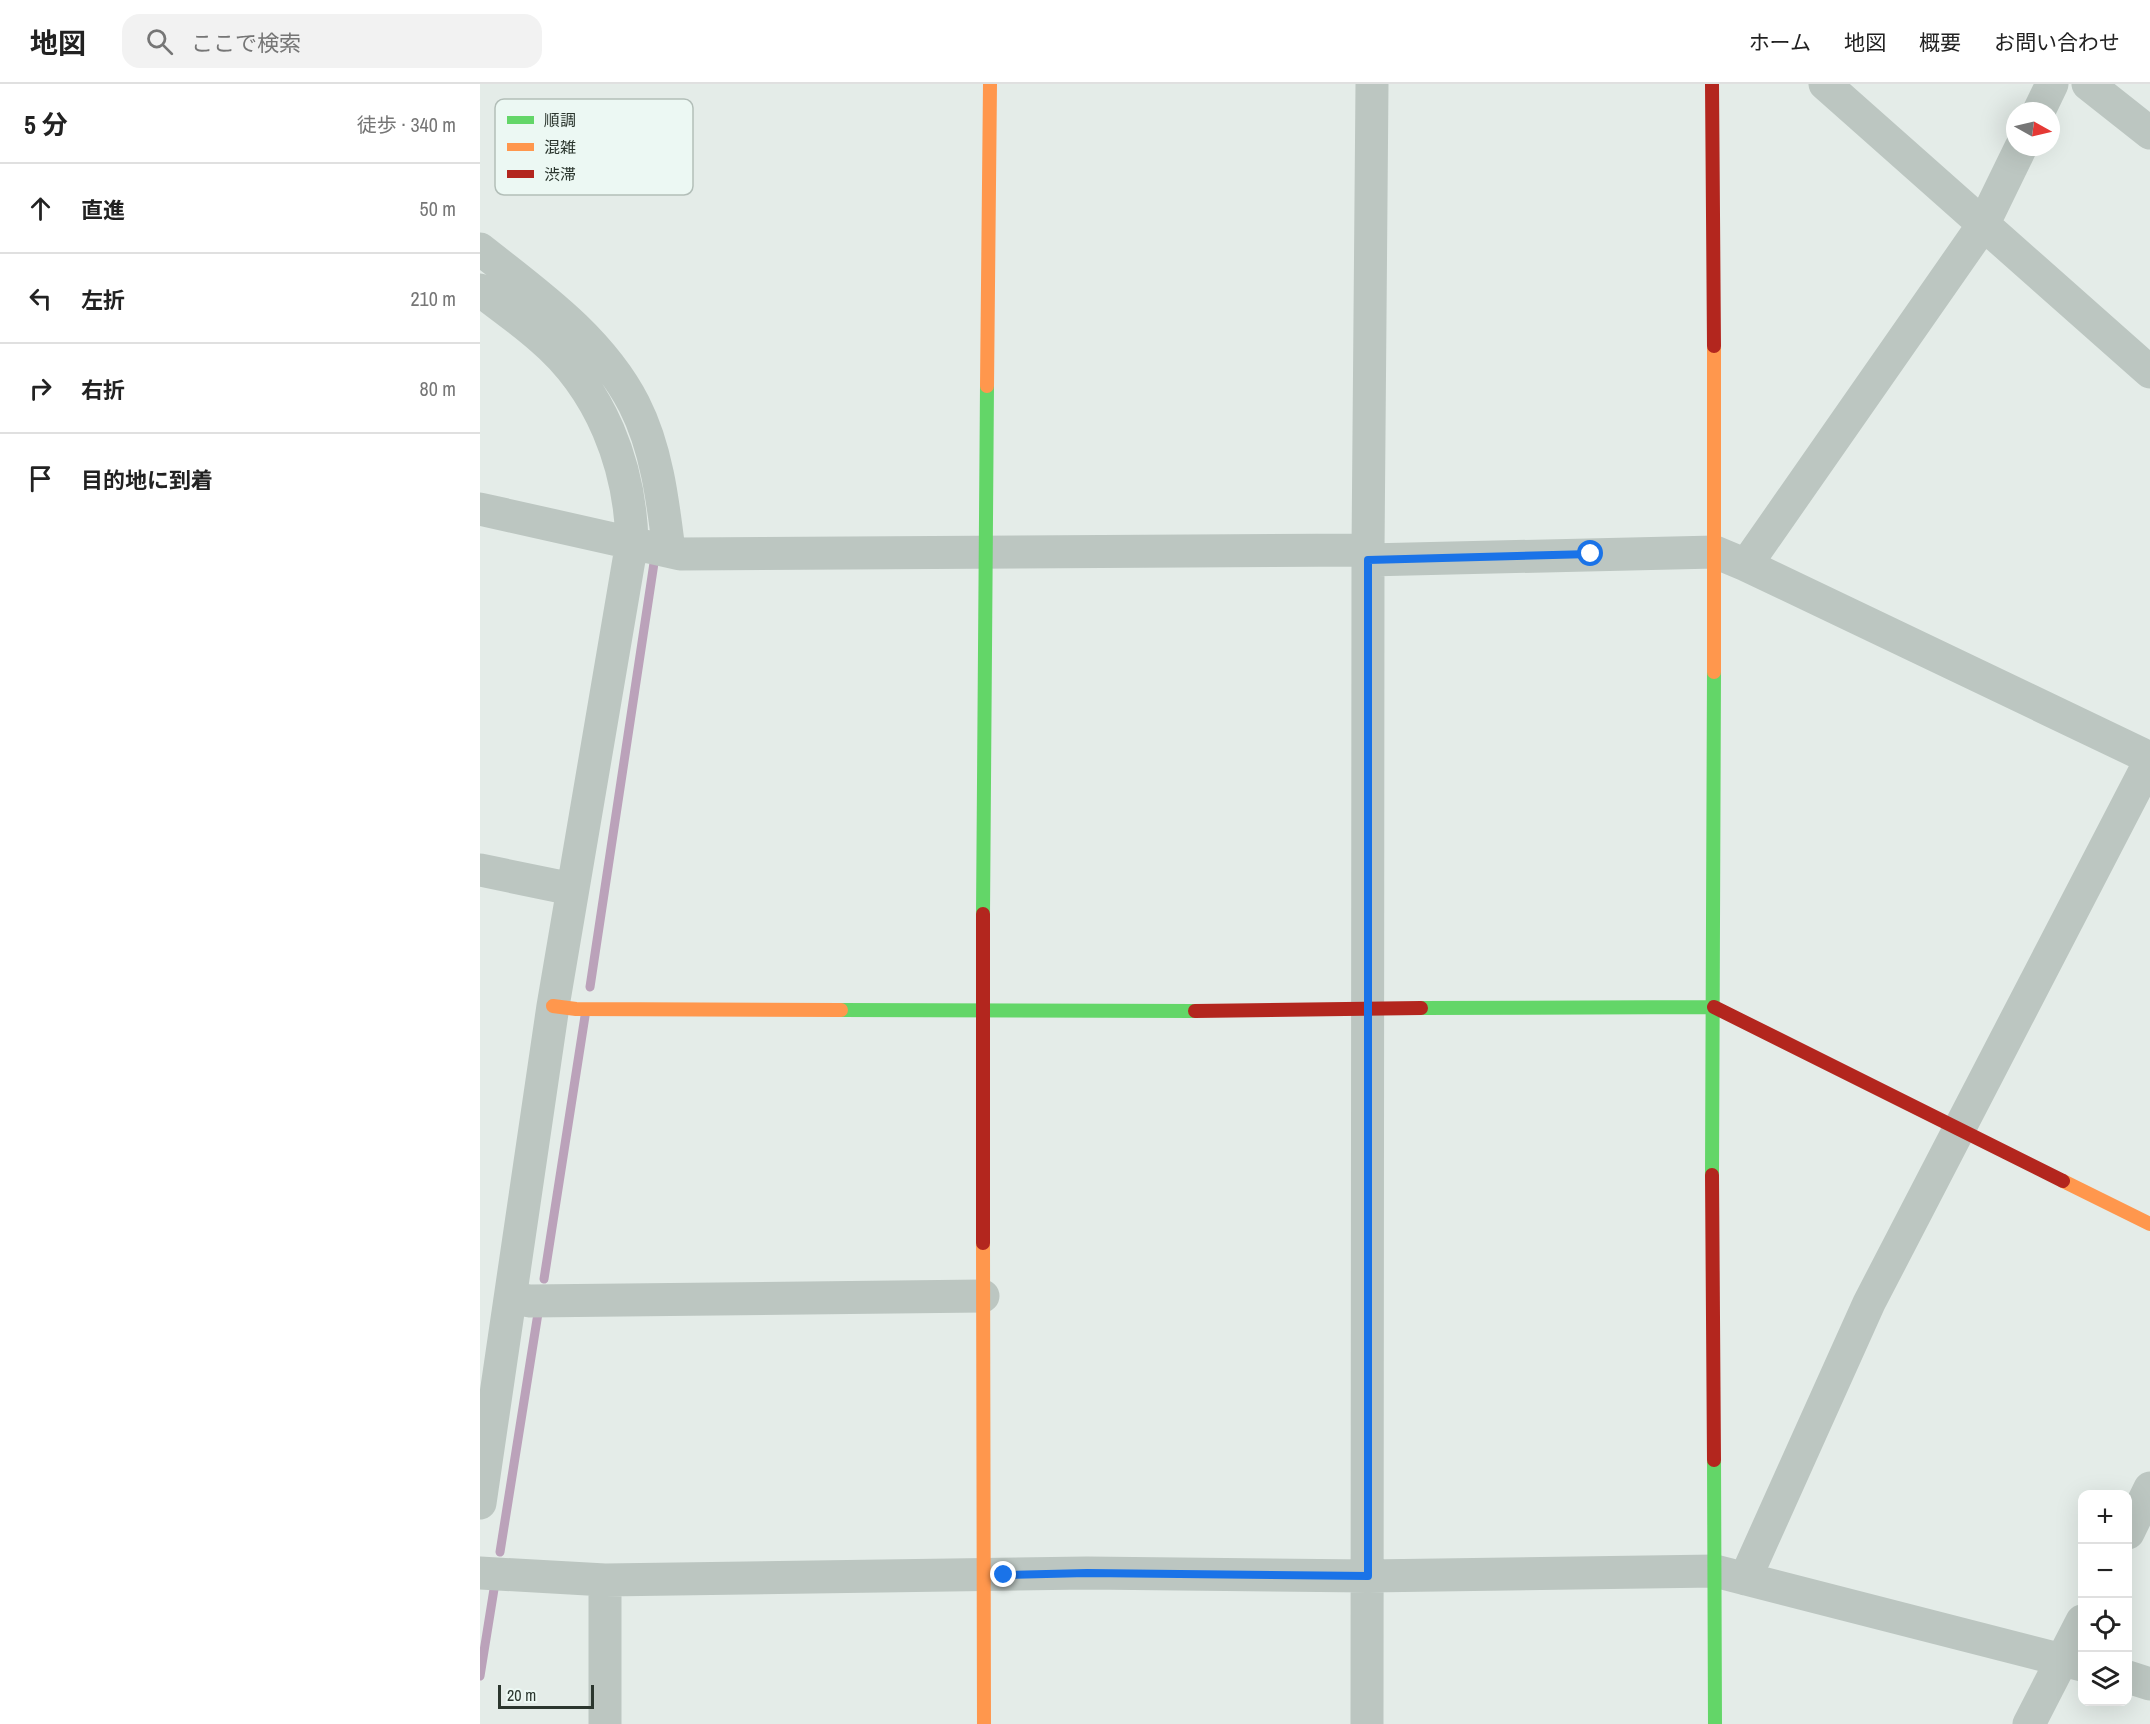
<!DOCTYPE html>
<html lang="ja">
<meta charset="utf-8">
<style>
:root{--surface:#fff;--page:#f2f2f2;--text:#222;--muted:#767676;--line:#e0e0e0}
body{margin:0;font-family:"Archivo Narrow","Noto Sans JP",sans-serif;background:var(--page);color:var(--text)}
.controls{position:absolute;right:18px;bottom:18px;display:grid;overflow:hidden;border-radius:12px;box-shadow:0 6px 24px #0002}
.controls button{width:54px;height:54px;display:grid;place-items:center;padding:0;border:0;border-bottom:2px solid var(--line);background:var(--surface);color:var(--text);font:30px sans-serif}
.compass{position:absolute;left:1526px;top:18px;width:54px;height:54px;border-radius:50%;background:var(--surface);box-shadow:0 6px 24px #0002;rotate:98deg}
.scale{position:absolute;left:18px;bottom:15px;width:96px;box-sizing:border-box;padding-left:6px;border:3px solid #2b362e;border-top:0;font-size:16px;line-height:21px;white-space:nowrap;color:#2b362e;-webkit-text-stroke:4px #ecf8f3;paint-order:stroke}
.stop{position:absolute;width:18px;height:18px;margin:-14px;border:4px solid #1a73e8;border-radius:50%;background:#fff}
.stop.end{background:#1a73e8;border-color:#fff;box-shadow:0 2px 6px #0008}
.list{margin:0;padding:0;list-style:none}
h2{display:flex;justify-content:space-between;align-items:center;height:78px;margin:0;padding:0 24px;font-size:26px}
h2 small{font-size:20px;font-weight:400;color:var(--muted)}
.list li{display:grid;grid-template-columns:39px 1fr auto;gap:18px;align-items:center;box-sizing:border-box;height:90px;padding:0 24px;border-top:2px solid var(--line)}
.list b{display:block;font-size:22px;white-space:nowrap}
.list em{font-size:20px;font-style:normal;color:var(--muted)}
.icon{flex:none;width:33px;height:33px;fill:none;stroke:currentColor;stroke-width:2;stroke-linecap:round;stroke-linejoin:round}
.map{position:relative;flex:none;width:1670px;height:1640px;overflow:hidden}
header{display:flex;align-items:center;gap:36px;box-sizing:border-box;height:84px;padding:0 30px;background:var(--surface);border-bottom:2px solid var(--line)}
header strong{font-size:28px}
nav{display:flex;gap:33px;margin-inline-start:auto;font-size:21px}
.search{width:420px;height:54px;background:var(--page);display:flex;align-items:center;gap:15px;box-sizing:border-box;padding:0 21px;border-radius:18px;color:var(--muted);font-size:22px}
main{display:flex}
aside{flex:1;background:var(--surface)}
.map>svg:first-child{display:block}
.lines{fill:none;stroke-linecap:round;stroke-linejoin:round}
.stream{stroke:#bba2ba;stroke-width:9}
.street{stroke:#bcc6c1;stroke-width:33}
.fast{stroke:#63d668;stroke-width:14}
.slow{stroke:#ff974d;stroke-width:14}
.jam{stroke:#b3261e;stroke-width:14}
.route{stroke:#1a73e8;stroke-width:8}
.key{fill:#ecf8f3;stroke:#b2beb8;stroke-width:1.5}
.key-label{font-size:16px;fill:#2b362e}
</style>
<header>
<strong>地図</strong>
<div class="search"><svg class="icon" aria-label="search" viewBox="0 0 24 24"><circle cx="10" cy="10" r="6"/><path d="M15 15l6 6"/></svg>ここで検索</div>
<nav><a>ホーム</a><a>地図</a><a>概要</a><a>お問い合わせ</a></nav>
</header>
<main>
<aside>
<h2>5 分<small>徒歩 · 340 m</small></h2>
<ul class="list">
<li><svg class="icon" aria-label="ahead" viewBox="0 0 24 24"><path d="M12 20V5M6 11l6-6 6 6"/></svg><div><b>直進</b></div><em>50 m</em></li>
<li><svg class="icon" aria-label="left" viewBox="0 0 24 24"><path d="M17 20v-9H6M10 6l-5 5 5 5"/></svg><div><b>左折</b></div><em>210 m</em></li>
<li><svg class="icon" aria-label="right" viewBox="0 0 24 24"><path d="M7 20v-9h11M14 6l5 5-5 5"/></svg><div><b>右折</b></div><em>80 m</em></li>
<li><svg class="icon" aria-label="arrive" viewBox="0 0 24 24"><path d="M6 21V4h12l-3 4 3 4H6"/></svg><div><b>目的地に到着</b></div></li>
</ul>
</aside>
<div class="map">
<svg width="1670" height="1640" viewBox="0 0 1670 1640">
<rect width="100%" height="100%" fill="#e4ece8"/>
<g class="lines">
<path class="stream" d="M110 903 174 479
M64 1195 105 932
M20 1468 59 1223
M0 1592 15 1499"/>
<path class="street" d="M1345 0 1670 288
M1608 0 1670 49
M1559 27 1572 0
M0 165C57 210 120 254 154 320 177 365 183 418 189 467
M0 206C20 222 42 237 61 254 121 305 150 381 152 458L73 922 0 1419
M0 425 200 470 888 466
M888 476 1235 468 1266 481 1503 141 1541 63
M1266 481 1670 674
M0 786 92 805
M31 1214 50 1217 503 1212
M1648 1449 1670 1404
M0 1489 125 1496 607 1489 888 1492 1235 1487 1602 1581
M1265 1495 1389 1219 1670 677
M125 1496V1640
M1648 1593 1670 1600
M887 1640 888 466 892 0
M1549 1640 1602 1537"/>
<path class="fast" d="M503 830 507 302
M941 924 1234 923
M361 926 715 927
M1232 1091 1234 588
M1234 1376 1235 1640"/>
<path class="slow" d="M1234 262V588
M507 302 510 0
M73 922 96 925 361 926
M1583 1097 1670 1140
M503 1159 504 1640"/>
<path class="jam" d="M1232 0 1234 262
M1234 923 1583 1097
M715 927 941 924
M1232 1091 1234 1376
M503 1159V830"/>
</g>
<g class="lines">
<path class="route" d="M524 1491 607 1489 888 1492V476L1111 470"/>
</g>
<rect x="15" y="15" width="198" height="96" rx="9" class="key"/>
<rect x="27" y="32" width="27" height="8" fill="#63d668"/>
<rect x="27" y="59" width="27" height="8" fill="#ff974d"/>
<rect x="27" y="86" width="27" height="8" fill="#b3261e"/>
<g class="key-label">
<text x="64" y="42">順調</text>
<text x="64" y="69">混雑</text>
<text x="64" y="96">渋滞</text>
</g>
</svg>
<div class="controls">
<button>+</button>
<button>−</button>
<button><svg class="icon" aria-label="locate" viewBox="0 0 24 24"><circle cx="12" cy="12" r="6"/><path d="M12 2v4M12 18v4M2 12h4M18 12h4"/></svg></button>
<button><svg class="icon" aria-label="layers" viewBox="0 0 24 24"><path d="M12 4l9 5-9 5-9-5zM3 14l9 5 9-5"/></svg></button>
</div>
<svg class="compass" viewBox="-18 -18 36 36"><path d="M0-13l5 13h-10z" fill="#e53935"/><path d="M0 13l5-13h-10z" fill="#767676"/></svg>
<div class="scale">20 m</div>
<div class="stop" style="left:1111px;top:470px"></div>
<div class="stop end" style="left:524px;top:1491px"></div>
</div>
</main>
